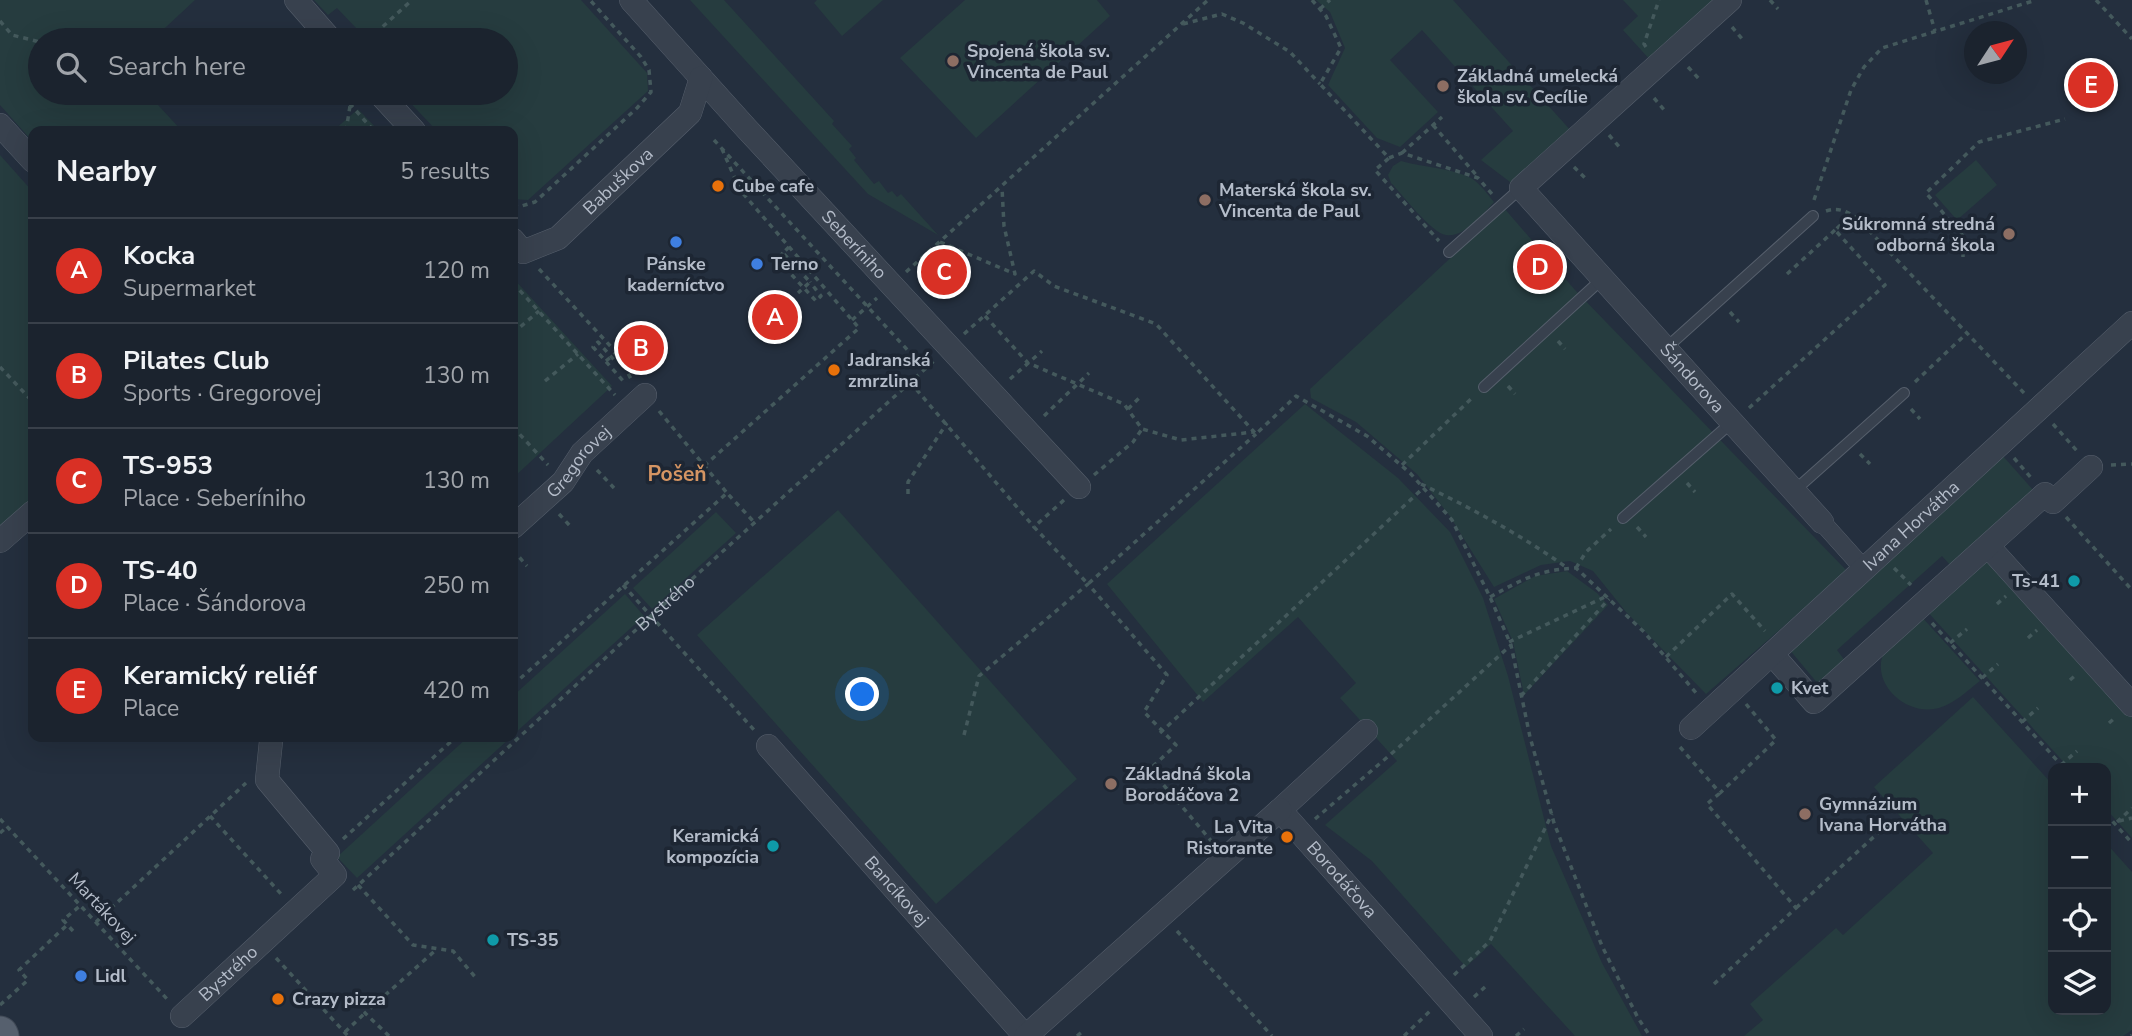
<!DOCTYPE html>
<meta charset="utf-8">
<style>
:root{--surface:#1b232e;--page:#282f3a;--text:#f1f3f6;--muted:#a0a4aa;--line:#39404a;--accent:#d93025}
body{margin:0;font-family:"Nunito Sans",sans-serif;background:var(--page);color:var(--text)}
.controls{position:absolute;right:21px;bottom:21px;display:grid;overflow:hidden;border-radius:14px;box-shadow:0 7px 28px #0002}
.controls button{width:63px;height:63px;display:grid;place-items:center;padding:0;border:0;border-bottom:2px solid var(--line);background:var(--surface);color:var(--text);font:35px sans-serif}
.compass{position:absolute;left:1964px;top:21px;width:63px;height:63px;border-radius:50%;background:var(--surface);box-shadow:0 7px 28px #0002;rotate:54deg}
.you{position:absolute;left:863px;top:695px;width:24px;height:24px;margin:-18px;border:5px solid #fff;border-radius:50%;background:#1a73e8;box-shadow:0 0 0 10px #1a73e833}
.badge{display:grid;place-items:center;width:46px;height:46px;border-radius:50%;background:var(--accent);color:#fff;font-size:23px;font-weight:700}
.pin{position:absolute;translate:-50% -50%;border:4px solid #fff;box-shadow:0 2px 7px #0006}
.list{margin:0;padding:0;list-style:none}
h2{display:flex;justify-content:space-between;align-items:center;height:91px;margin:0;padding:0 28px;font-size:30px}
h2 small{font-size:23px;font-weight:400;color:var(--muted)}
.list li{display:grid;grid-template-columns:46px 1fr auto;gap:21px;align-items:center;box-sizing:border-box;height:105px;padding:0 28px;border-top:2px solid var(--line)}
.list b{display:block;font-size:26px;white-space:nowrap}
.list p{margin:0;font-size:23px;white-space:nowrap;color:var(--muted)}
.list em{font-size:23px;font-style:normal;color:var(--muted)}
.icon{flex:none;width:38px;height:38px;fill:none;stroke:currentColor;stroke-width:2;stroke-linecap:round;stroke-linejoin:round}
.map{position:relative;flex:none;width:2132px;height:1036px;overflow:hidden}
.search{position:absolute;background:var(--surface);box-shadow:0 7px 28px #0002;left:28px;top:28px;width:490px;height:77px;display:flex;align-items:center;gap:18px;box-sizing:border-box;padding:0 24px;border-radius:38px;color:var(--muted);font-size:26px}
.panel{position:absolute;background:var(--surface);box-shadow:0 7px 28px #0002;left:28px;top:126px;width:490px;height:616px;border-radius:14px}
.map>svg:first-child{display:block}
.green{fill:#263c3f}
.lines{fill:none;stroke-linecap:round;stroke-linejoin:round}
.service-casing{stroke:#565f6c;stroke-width:12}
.pedestrian-casing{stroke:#565f6c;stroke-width:19}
.minor-casing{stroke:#565f6c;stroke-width:24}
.primary-casing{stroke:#414a57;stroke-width:37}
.path{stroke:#44595c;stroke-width:3.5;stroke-dasharray:5 5;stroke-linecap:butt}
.service{stroke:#38414e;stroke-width:10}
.pedestrian{stroke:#38414e;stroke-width:18}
.minor{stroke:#38414e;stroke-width:23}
.primary{stroke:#56606e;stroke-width:35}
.education-dot{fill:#8d6e63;stroke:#1d2633;stroke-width:2.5}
.food-dot{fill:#e8710a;stroke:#1d2633;stroke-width:2.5}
.shop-dot{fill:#3f7fe0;stroke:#1d2633;stroke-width:2.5}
.culture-dot{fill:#0f9aa8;stroke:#1d2633;stroke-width:2.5}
.labels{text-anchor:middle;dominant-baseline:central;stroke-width:7;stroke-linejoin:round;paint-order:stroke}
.poi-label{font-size:18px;font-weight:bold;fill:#b4bcc9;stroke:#1d2633;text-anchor:start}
.street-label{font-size:18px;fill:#b4bcc9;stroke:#1d2633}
.quarter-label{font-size:21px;font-weight:bold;fill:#d59563;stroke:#1d2633}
</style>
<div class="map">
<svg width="2132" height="1036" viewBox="0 0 2132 1036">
<rect width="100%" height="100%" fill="#242f3e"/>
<path class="green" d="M0 0H195L152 40H40V93H147L182 131H33V142L0 105Z
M314 0H581L647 73 648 91 528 200 513 199V131H437L401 93H506V40H351L349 37 357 29 337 8 328 15Z
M690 0H724L834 121 832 124 852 146 849 149 856 158 854 160 874 184 879 181 888 193 892 191 897 197 901 194 938 235 868 194Z
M817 0H883L842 36 814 3Z
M965 0H1097L1110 16 976 138 900 58Z
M1316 0H1453L1573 133 1514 185 1481 160 1513 131 1422 30 1390 60 1438 112 1400 147 1377 138 1328 85 1345 48 1330 12Z
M1623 0H1724L1651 61 1623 30 1638 16Z
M358 109 379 131H333Z
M0 155 33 192V503L0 534Z
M1976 160 1997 185 1957 220 1935 195Z
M1401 161C1424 168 1449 167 1471 178 1480 183 1488 195 1494 202 1483 214 1464 238 1446 235 1431 233 1402 194 1391 183L1388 175 1393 166Z
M1504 208 1575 290 1847 571 1706 694 1626 612 1593 571 1570 561 1541 565 1494 587 1449 515 1417 474 1356 422 1311 398 1310 389Z
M513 278 612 386 513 478Z
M1305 404 1398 478 1450 532 1483 598 1508 676 1551 846 1602 963 1642 1036H1575L1491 944 1466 967 1372 861 1325 825 1397 761 1340 698 1356 683 1298 617 1203 702 1107 584Z
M2002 455 2034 491 1951 566 1942 556 1837 650 1846 662 1819 685 1789 649Z
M838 510 1077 779 936 904 697 635Z
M716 512 736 533 652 609 633 588Z
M1991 560 2132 715V838L2106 809V768H2069L1925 609 1960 577Z
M1567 571 1597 593 1608 605 1524 695 1513 642 1494 599 1535 576Z
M625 594 644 616 513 735V696Z
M1920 615 1980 681C1968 690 1954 704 1939 708 1906 717 1868 682 1885 650 1892 637 1909 626 1920 615Z
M1973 697 2053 785V1010H2106V843L2132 872V1030L2123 1036H1744L1763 1020 1750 1004 1836 928 1843 935 1933 853 1874 787Z
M468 737H511L357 878 337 857Z"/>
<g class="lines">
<defs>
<path id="service" d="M1449 252 1521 188
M1665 349 1813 216
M1484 387 1602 279
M1794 491 1904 393
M1623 518 1731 423"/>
<path id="pedestrian" d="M1822 522 1864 569"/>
<g id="minor">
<path d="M296 0 331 40"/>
<path id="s2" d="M631 0 746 128 1079 487"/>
<path id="s3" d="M1730 0 1521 188 1822 522"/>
<path d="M379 93 414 131"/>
<path d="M0 125 33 161"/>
<path id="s4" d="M513 240 523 252 558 238 690 113 701 78"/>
<path id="s5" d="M513 527 563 482 582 453 645 395"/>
<path d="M0 541 33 512"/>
<path d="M1988 546 2132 705"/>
<path d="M1772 654 1814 702 2045 494 2053 502 2091 467"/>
<path id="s6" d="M1691 728 2132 323"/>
<path id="s7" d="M1366 731 1280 810 1481 1036"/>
<path id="s8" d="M768 746 1025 1036"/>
<path id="s9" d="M182 1016 335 875 322 859 328 853 267 780 271 741"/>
<path d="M1026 1036 1280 810"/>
</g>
<path id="primary" d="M0 1034 1 1036"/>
</defs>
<use href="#service" class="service-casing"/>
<use href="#pedestrian" class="pedestrian-casing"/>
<use href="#minor" class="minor-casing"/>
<use href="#primary" class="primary-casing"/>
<g class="path">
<path d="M1312 0 1326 16 1341 48 1320 84 1389 158 1375 170 1439 241"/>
<path d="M1770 0 1778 9"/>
<path d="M1926 0 1935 31"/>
<path d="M2096 0 2132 39"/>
<path d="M1320 9 1330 0"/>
<path d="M0 21 12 35 40 42"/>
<path d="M1183 24 1222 14 1243 23 1290 52 1320 84"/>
<path d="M1732 27 1743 40"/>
<path d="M368 40 412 0"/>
<path d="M1646 47 1644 44 1659 0"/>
<path d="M1688 67 1700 80"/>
<path d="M358 97 350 104 374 131"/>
<path d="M1654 98 1665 111"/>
<path d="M1433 125 1477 176"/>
<path d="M346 131 350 106"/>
<path d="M1609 135 1622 150"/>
<path d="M714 140 925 369"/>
<path d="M1402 153 1442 117"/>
<path d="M1389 158 1402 153 1478 178 1493 195"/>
<path d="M1574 167 1588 181"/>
<path d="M1814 200 1851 90 1864 67 1882 48 2036 0"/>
<path d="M513 206 518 207 535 202 637 108 651 92 649 70 641 57 590 0"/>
<path d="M1826 211C1838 207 1846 211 1857 218L2024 393"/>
<path d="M940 242 1015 274 1004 226 1002 187"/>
<path d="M789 247 783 253 810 282 798 293"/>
<path d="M783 253 777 259 816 301 821 296 810 282"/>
<path d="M1963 257V236L1926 193 1979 142 2065 119"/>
<path d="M539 269 614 350"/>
<path d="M906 272 1208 0"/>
<path d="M1787 274 1835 230"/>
<path d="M513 283 615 395"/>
<path d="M1730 312 1739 322"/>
<path d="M985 316 1028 363 1124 404 1142 429 1181 440 1254 432"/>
<path d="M852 320 877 298"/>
<path d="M513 333 539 311"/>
<path d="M964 334 1034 271 1054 286 1156 324 1256 434 1296 396 1367 436 1410 473 1452 520 1490 597 1511 645 1530 737 1554 823 1602 946 1638 1018 1650 1036"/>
<path d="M1558 341 1565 349"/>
<path d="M619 356 631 379"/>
<path d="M621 358 616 362 598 342 593 347 625 383"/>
<path d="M606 361 618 351"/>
<path d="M0 367 33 402"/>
<path d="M1010 379 1042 351"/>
<path d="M545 381 578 354"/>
<path d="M910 382 1034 527"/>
<path d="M1915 382 1967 333"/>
<path d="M1508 386 1515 394"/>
<path d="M513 407 520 400"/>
<path d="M1749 408 1885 285 1835 230 1852 215"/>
<path d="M1128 409 1139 398"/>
<path d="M1911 409 1920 419"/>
<path d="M659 411 727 493"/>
<path d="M1044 416 1089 373"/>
<path d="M2053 424 2078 452"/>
<path d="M513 427 548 465"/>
<path d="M1860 454 1870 464"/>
<path d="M2014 458 2032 479"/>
<path d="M1402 465 1472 398"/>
<path d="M2111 465 2132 464"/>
<path d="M704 466 859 328 740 190 722 149"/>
<path d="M597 470 614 488"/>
<path d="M1094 475 1133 442 1142 429"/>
<path d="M1687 483 1695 492"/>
<path d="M1421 484C1471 508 1521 535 1566 567"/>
<path d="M908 494V482L947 423"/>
<path d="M1064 500 1034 527 1088 584 1256 434"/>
<path d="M559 514 571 527"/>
<path d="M2066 517 2132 590"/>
<path d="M1637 527 1646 537"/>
<path d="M513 550 527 566"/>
<path d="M1576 568 1586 552 1611 529"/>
<path d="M1894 568 1911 585"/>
<path d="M623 585 755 731"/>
<path d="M1490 597C1523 579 1538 570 1576 568L1644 632 1697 694"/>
<path d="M1997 604 2006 596"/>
<path d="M1932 623 2064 768"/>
<path d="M2028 638 2037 630"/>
<path d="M1509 642 1607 596"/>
<path d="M1950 643 1967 629"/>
<path d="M1666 657 1732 594 1765 631"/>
<path d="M1982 678 1998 664"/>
<path d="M2070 680 2077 674"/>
<path d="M513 685 727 493 754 522"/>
<path d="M1521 696 1609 599"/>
<path d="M2022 722 2038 708"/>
<path d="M2109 723 2116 717"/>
<path d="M1160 733 1420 491"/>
<path d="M964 735 979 676 1088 584 1167 675 1144 712 1176 745 1150 769 1213 843"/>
<path d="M1680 747 1720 793 1776 740 1746 704"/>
<path d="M2061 765 2077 751"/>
<path d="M2106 787 2108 785"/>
<path d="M2106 814 2132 843"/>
<path d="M210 816 282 895"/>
<path d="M0 819 168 1000"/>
<path d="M1315 819 1398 748 1511 645"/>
<path d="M2119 821 2132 818"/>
<path d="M2117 822 2132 808"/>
<path d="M0 833 7 827"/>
<path d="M343 839 456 737"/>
<path d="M358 885 413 945 453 951 476 978"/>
<path id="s1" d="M353 890 651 616 935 360"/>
<path d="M1796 908 1889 823"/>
<path d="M96 922 246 783"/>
<path d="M73 931 63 920 81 905"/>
<path d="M1177 931 1272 1036"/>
<path d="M276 958 348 1036"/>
<path d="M1454 975 1490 941 1552 814"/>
<path d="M1714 984 1796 908 1707 804 1720 793"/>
<path d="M1474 997 1485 987"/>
<path d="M0 1005 28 980 19 970 67 925"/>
<path d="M345 1032 365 1013"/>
<path d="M389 1036 365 1013 437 949"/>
<path d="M1077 1036 1083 1031"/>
<path d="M1404 1036 1431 1010"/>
<path d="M1516 1036 1524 1029"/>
<path d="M2131 1036 2132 1035"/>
</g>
<use href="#service" class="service"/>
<use href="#pedestrian" class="pedestrian"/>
<use href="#minor" class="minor"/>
<use href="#primary" class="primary"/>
</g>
<g class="education-dot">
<circle cx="953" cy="61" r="7"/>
<circle cx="1443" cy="86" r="7"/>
<circle cx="1205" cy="200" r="7"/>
<circle cx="2009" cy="234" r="7"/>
<circle cx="1111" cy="784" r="7"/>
<circle cx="1805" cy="814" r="7"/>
</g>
<g class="food-dot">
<circle cx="718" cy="186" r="7"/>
<circle cx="834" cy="370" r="7"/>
<circle cx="1287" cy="837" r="7"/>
<circle cx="278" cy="999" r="7"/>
</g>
<g class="shop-dot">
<circle cx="676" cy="242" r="7"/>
<circle cx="757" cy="264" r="7"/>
<circle cx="81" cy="976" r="7"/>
</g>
<g class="culture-dot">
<circle cx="2074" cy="581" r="7"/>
<circle cx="1777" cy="688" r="7"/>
<circle cx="773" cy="846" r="7"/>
<circle cx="493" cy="940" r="7"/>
</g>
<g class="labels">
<g class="poi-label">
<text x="967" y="51">Spojená škola sv.<tspan x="967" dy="21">Vincenta de Paul</tspan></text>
<text x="1457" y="76">Základná umelecká<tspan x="1457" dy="21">škola sv. Cecílie</tspan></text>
<text x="732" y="186">Cube cafe</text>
<text x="1219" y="190">Materská škola sv.<tspan x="1219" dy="21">Vincenta de Paul</tspan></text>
<text x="1995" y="224" text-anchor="end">Súkromná stredná<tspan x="1995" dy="21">odborná škola</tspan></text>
<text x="676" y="264" text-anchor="middle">Pánske<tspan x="676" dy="21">kaderníctvo</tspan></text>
<text x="771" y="264">Terno</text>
<text x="848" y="360">Jadranská<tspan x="848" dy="21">zmrzlina</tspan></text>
<text x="2060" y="581" text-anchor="end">Ts-41</text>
<text x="1791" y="688">Kvet</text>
<text x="1125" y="774">Základná škola<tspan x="1125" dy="21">Borodáčova 2</tspan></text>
<text x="1819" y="804">Gymnázium<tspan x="1819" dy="21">Ivana Horvátha</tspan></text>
<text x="1273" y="827" text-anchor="end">La Vita<tspan x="1273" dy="21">Ristorante</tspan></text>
<text x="759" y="836" text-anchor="end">Keramická<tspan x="759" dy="21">kompozícia</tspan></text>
<text x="507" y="940">TS-35</text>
<text x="95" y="976">Lidl</text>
<text x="292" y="999">Crazy pizza</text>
</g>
<g class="street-label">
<text stroke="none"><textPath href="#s4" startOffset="136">Babuškova</textPath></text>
<text stroke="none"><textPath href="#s2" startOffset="331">Seberíniho</textPath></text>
<text stroke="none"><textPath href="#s3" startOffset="537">Šándorova</textPath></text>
<text stroke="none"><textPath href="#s5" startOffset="93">Gregorovej</textPath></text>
<text stroke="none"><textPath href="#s6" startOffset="299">Ivana Horvátha</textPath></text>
<text stroke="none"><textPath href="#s1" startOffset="424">Bystrého</textPath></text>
<text stroke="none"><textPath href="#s7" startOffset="210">Borodáčova</textPath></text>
<text stroke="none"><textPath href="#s8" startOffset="194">Bancíkovej</textPath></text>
<text transform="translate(102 908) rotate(47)">Martákovej</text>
<text stroke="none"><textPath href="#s9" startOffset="63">Bystrého</textPath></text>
</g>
<g class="quarter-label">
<text x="677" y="474">Pošeň</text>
</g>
</g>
</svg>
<div class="controls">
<button>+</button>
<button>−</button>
<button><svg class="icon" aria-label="locate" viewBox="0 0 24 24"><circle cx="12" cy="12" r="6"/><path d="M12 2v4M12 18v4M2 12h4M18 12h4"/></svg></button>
<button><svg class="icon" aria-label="layers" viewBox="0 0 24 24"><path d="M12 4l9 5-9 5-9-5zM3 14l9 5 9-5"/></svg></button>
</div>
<svg class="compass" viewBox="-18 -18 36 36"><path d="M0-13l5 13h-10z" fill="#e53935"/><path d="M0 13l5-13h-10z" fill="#a0a4aa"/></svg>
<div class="you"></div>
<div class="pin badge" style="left:775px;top:317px">A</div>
<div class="pin badge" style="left:641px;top:348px">B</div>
<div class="pin badge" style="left:944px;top:272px">C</div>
<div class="pin badge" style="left:1540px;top:267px">D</div>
<div class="pin badge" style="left:2091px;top:85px">E</div>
<div class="search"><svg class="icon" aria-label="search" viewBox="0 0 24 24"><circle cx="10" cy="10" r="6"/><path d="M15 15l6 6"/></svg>Search here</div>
<section class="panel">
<h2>Nearby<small>5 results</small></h2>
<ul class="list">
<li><span class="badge">A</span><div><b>Kocka</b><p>Supermarket</p></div><em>120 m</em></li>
<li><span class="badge">B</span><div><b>Pilates Club</b><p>Sports · Gregorovej</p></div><em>130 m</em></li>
<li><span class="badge">C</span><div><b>TS-953</b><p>Place · Seberíniho</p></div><em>130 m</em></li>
<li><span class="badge">D</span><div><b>TS-40</b><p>Place · Šándorova</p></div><em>250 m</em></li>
<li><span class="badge">E</span><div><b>Keramický reliéf</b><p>Place</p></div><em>420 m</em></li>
</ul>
</section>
</div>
